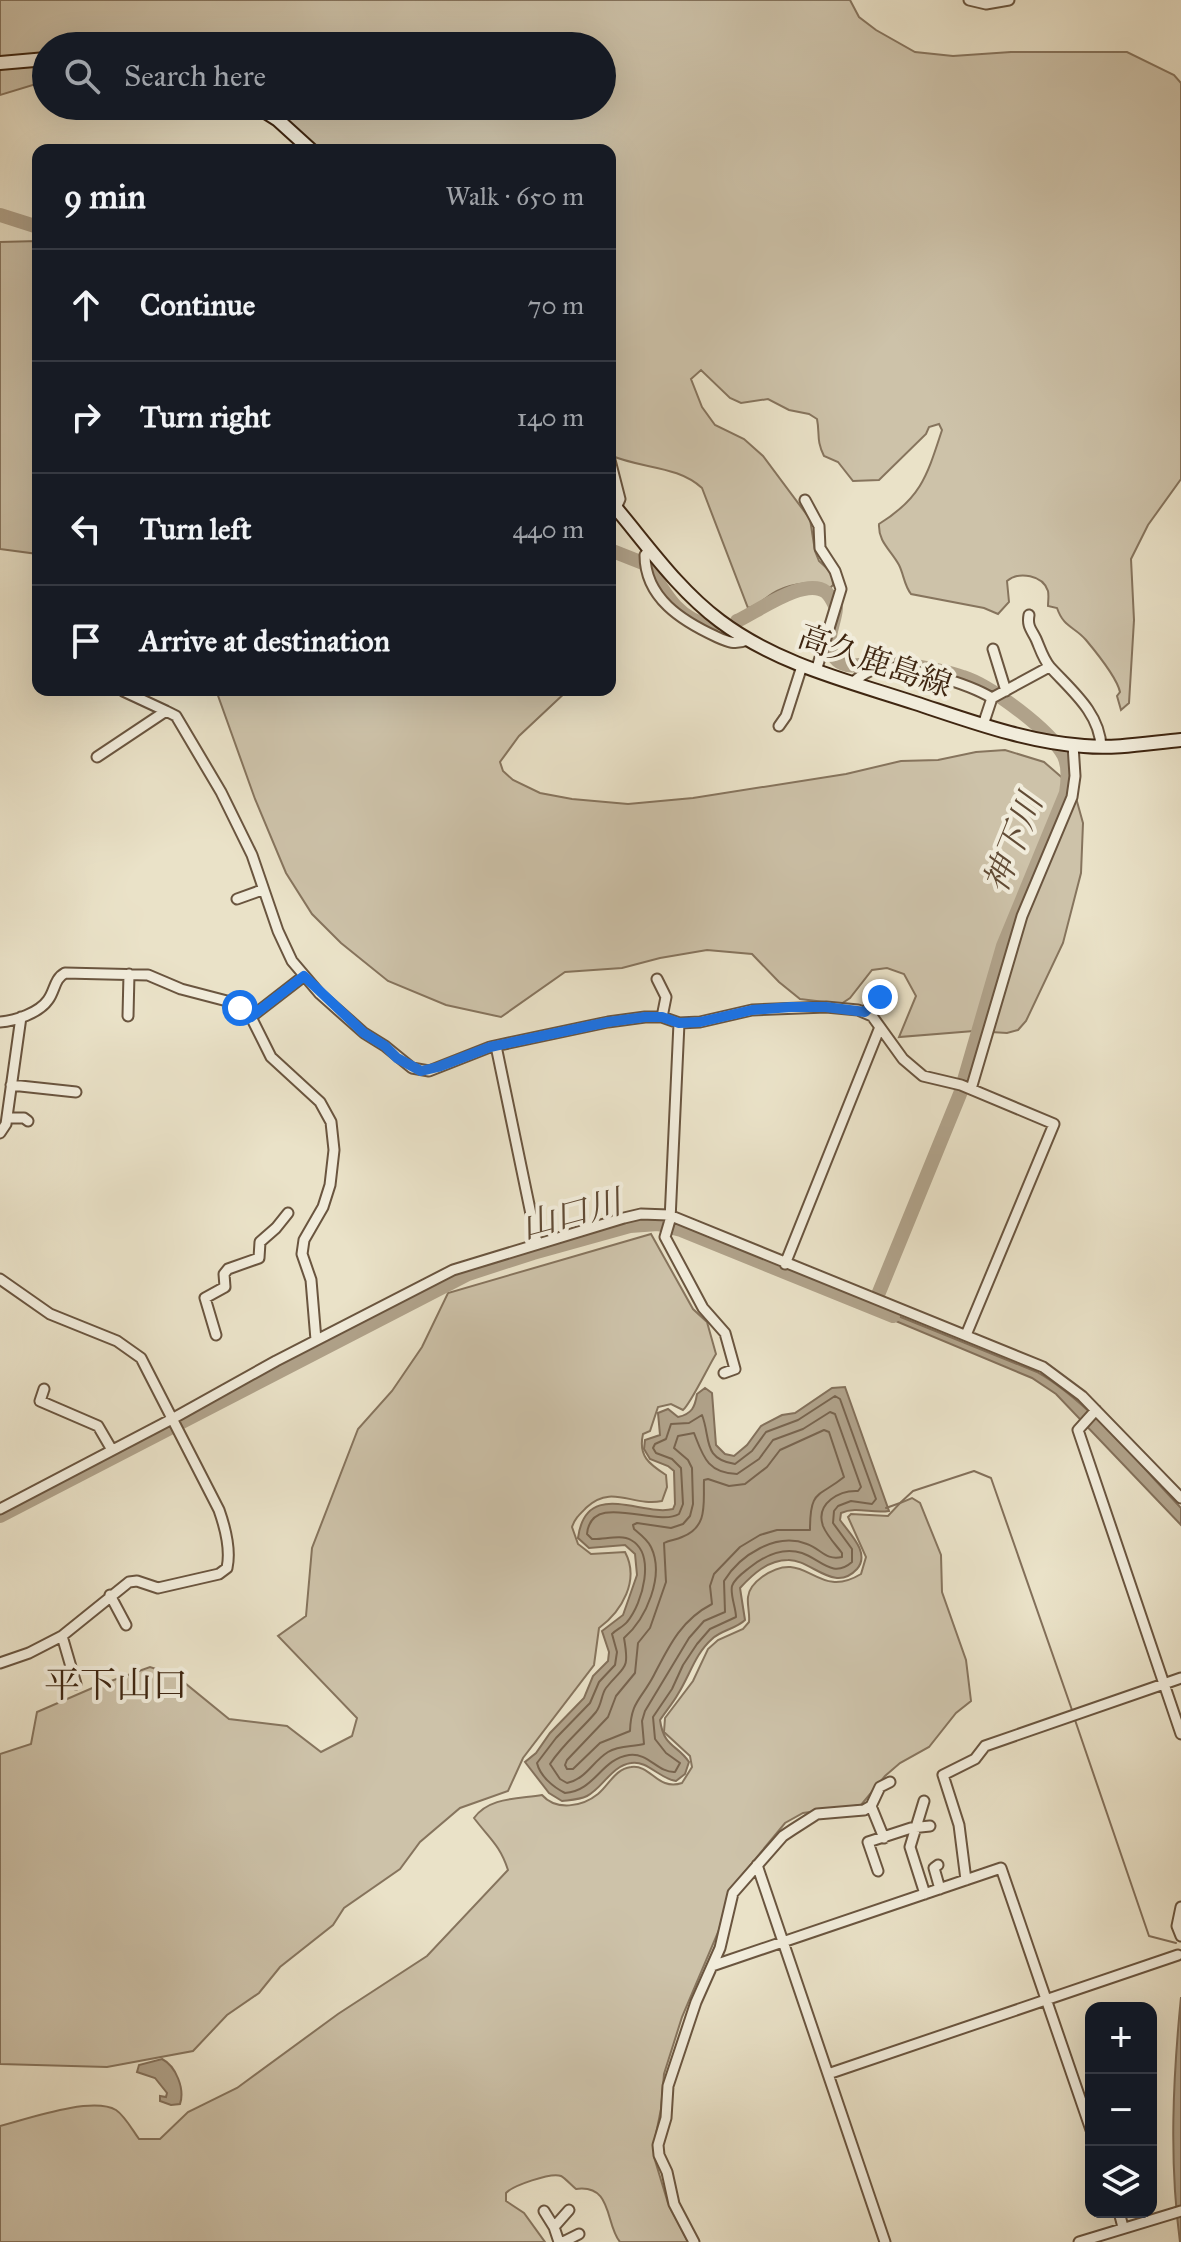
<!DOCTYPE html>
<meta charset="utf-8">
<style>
:root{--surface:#171b24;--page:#20242c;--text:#f1f3f6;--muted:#9ea1a6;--line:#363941}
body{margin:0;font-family:"IM FELL Great Primer","Noto Serif JP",serif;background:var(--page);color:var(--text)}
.controls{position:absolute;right:24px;bottom:24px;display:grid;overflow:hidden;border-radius:16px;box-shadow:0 8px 32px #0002}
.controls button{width:72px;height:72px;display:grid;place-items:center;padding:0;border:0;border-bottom:2px solid var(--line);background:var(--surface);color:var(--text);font:40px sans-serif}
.stop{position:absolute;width:24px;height:24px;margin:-18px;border:6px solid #1a73e8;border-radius:50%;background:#fff}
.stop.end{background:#1a73e8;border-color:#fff;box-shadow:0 2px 8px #0008}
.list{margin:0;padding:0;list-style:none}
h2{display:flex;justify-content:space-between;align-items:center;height:104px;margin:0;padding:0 32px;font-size:34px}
h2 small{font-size:26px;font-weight:400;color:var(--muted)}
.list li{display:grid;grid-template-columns:52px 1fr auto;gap:24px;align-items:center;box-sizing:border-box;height:112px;padding:0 32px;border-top:2px solid var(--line)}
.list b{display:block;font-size:30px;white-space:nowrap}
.list em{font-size:26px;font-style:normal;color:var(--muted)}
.icon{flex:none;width:44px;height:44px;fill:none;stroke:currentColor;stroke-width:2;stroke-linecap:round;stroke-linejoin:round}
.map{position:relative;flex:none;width:1181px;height:2242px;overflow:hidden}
.search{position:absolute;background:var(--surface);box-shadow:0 8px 32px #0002;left:32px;top:32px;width:584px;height:88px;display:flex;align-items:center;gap:20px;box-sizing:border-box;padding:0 28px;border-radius:44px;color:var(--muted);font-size:30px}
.panel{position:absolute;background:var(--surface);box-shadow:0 8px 32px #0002;left:32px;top:144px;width:584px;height:552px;border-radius:16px}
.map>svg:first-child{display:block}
.green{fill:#cdc2a9;stroke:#86745d;stroke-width:2}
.water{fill:#b0a28a;stroke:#83705a;stroke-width:2}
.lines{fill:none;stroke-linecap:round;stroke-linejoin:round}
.shore{stroke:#78644e;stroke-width:2}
.stream{stroke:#83705a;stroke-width:2}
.river{stroke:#b0a28a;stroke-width:14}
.minor-casing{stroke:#6a553f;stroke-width:13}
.secondary-casing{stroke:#3f2611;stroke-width:16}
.minor{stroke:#f1ecdb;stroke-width:9}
.secondary{stroke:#f1ecdb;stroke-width:12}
.route{stroke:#1a73e8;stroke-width:10}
.labels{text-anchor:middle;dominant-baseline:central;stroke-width:8;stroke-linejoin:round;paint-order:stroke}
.street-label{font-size:32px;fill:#3f2611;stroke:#f1ecdb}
.water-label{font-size:34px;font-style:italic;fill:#614b35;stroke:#f1ecdb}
.quarter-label{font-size:36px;fill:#3f2611;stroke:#f1ecdb}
</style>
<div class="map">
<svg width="1181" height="2242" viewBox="0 0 1181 2242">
<rect width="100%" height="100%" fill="#eae2c8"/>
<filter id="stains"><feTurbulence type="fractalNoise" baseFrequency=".0025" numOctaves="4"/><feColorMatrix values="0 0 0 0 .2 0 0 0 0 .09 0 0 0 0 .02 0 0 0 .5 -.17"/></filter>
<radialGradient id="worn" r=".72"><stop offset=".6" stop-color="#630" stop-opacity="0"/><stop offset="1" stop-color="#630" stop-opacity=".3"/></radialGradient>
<path class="green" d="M0 0H850L859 17 876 30 915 52 953 56 1011 52H1127L1174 75 1181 83V479L1148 525 1131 559 1134 620 1129 703 1121 710 1117 696 1120 692C1117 678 1096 652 1086 640 1074 626 1064 628 1057 608L1048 606C1048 601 1049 596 1048 591 1043 575 1019 571 1007 581L1009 602 998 614 984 608 911 594C904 585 904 575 899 565 891 550 878 542 879 524 921 498 927 476 942 430L939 424 929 427 926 434 879 480 853 481 838 462 824 456C816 440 820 434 817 419L809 414 789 410 768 399 741 403 730 398 701 370 691 379 702 407 715 425 744 439 763 456 810 519 815 551 819 561 832 573 833 585 830 588C814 580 793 583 777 591 767 596 760 605 748 608L702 488C677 465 641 469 610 455V150H319L251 106H602V46H46V81L0 95Z
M38 241V554L0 549V242Z
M216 690H568L519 736 500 762 503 771 513 780 540 793 572 799 628 804 693 798 846 774 901 761 938 760 976 752 1005 750 1044 762 1073 787 1083 823 1081 873 1063 943 1026 1021 1018 1030 1007 1033 974 1031 899 1037 916 996 904 974 887 968 872 970 850 998 841 1004 800 999 779 982 752 954 707 950 660 958 622 968 565 972 501 1017 446 1005 388 981 341 943 312 914 286 873 255 799Z
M651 1234 693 1309 707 1322 716 1354C709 1365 690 1405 683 1410L671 1404 658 1407 650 1431 643 1434C638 1456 649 1464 666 1475L667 1487 662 1501C633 1507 612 1484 587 1507 580 1514 575 1518 572 1527L578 1544 591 1554 625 1552C640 1580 622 1611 599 1628L594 1665 523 1758 508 1791 460 1808 420 1842 400 1869 344 1908 333 1925 280 1967 259 1993 227 2015 193 2051 107 2067 0 2064V1754L31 1744 37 1712 97 1686 150 1667 175 1675 229 1719 287 1726 321 1752 352 1736 357 1718 278 1636 306 1616 312 1548 358 1429 392 1391 422 1347 448 1293Z
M912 1498 920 1503 941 1555 942 1592 966 1660 971 1701 956 1713 929 1747 900 1763 885 1776 861 1805 803 1813 785 1823 729 1891 719 1930 682 2017 664 2074 661 2109 655 2139 654 2157 668 2203 688 2242H620C605 2224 613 2184 576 2189 571 2185 565 2178 561 2176 551 2172 512 2186 506 2193V2201L524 2213 545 2242H0V2126C27 2119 92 2096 116 2110 125 2116 133 2131 139 2139H160L188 2112 237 2088 338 2014 427 1956 508 1870C500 1845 489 1838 474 1818 489 1797 518 1799 542 1795 556 1811 582 1807 598 1794 609 1785 615 1769 631 1767 651 1764 657 1791 682 1783L692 1767 690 1756 664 1732 665 1718 693 1681 708 1649 718 1640 743 1629 749 1622C750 1614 747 1605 748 1597 749 1588 755 1582 762 1577 807 1545 815 1602 861 1574L866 1557 848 1517 851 1514 888 1516 900 1503Z"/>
<path class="water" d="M876 1307 1037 1372C1088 1401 1140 1465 1181 1508V1525L1056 1394 1032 1378 874 1312Z
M845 1387 889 1511C872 1514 857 1506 841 1513L840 1520C849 1533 871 1553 857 1569 834 1594 811 1559 788 1560 768 1560 753 1574 740 1588L745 1620C736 1629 721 1630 712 1639 695 1654 690 1675 678 1694 673 1703 666 1711 660 1720 664 1748 677 1744 689 1762L685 1774 676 1781C660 1779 647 1760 631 1763 611 1766 603 1788 587 1796 579 1800 570 1800 562 1801L549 1793 525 1762 536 1753 550 1733 584 1698 593 1676 608 1661 609 1652 602 1631 623 1615 637 1575 635 1554 625 1545 589 1548 578 1538C586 1478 642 1517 673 1509L675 1504 674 1471 668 1466 650 1459 644 1449 645 1440 660 1435 658 1413 668 1409 678 1417C692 1414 695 1407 697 1394L705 1388 712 1393 716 1445 725 1454 734 1456 747 1445 761 1426 782 1415 795 1413 832 1388Z
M1181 1997V2242H1180C1169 2161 1173 2078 1181 1997Z
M162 2059C176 2066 185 2089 180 2104L171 2105 160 2101V2096L166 2097 167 2093 155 2078 137 2072 139 2065Z"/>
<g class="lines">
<path class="shore" d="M835 1396 840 1399 876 1499 872 1504 851 1501 838 1506 834 1511 833 1523 852 1549V1562C833 1579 820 1559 802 1553 783 1547 764 1556 749 1568 744 1572 734 1579 732 1586 730 1595 736 1608 736 1617L710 1629 697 1644 683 1665 672 1689 653 1717 655 1739 666 1753 680 1763 675 1772C658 1773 648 1752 629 1755 601 1759 595 1791 565 1793 553 1787 540 1776 537 1763L556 1738 590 1703 599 1682 615 1665 617 1652 612 1634C617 1629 623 1627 627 1622 643 1603 656 1554 631 1540 621 1534 603 1540 592 1539L587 1534C591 1490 657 1528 679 1514L683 1504 681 1468 672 1459 656 1453 653 1448 655 1444 666 1439 671 1424 689 1423 702 1415C711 1438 702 1459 735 1464L752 1451 766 1432 798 1420Z
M830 1412 835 1414 861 1487 858 1491C840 1490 815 1503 823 1526 827 1536 836 1545 842 1553V1557C826 1561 821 1549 807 1544 776 1532 740 1555 724 1581L725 1612 704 1621 689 1638 645 1711 642 1721 644 1744C632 1747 619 1745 608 1752 592 1762 586 1779 567 1783L560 1779 550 1764C563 1744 581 1730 596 1712 602 1704 601 1695 606 1688 624 1665 630 1672 624 1638 646 1619 665 1576 651 1547 648 1540 640 1534 634 1529L633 1525 637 1523 671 1528 683 1524 690 1516 693 1504 692 1468 688 1460 674 1448 678 1436 694 1433C703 1456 707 1473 737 1474L759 1459 773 1440 803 1429Z
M824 1430 829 1432 844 1477C818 1498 810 1489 810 1530H777L760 1535 740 1547 714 1574 710 1586 712 1604C681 1620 669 1646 654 1675 641 1700 631 1701 630 1731L600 1743 573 1769H567L565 1765 567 1760 608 1717 616 1696 635 1673 638 1643 650 1628 666 1582 664 1543C669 1540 676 1540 682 1537 709 1527 703 1502 704 1480L708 1479 729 1486 745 1484 767 1467 780 1450Z"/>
<path class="stream" d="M886 1508 900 1503 913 1491 974 1471 991 1478 1072 1710
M1075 1720 1149 1936 1176 1943"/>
<path class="river" d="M0 215 38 227
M610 550 648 565C664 592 678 621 713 626
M737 621C757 612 805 576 826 592 831 596 833 602 836 608 835 625 821 646 837 660 850 672 873 660 890 662 914 666 940 669 963 677 991 686 1050 730 1064 756 1069 767 1068 781 1066 793L1003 946 960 1094 873 1307
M0 1516 468 1274 533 1253 630 1226 658 1224 681 1230 893 1316"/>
<defs>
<path id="minor" d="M969 0 986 4 1009 0
M610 460 620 499 616 508
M805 500 819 526 820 548 835 571 841 589 816 671
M649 550 645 555C645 598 682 621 717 637 728 642 735 645 747 640
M1029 615C1027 626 1031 629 1036 639 1040 648 1043 659 1050 667 1071 690 1100 713 1101 747
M993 649 1006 691
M852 683C860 676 868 670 879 668 905 664 969 684 992 698
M123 691 166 711
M983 725 992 698 1049 667
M779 726 786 716 802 666
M97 757 166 711 176 716 221 792 252 855 278 931 292 961 320 994 364 1033 385 1046 412 1068 429 1071 490 1047 608 1022 645 1017H662L679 1023 700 1022 752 1010 826 1007 858 1010 872 1016 903 1059 923 1076 961 1085 1054 1124 966 1335
M237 899 262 890
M657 979 666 997 662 1017
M865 1012 884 990
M128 1016 129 974
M251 1017 271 1057 320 1102 331 1122 334 1150 330 1185 323 1207 304 1240 302 1254 311 1280 316 1340
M0 1022C15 1021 39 1013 48 1000 55 991 54 979 65 973L148 975 181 989 227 1001 251 1017 304 976
M679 1023 670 1220 665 1237 703 1308 725 1333 735 1369 724 1373
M496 1046 537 1243
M11 1085 76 1092
M971 1089 1022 916 1072 797 1075 776 1073 745
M7 1118H24L28 1121
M0 1133 6 1124 21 1017
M785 1264 880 1027
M0 1279 50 1314 117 1341 141 1358 219 1510C225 1527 231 1550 227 1568L219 1574 158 1588 137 1581 129 1582 62 1636 29 1653 0 1663
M216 1335 205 1298 225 1287 224 1274 228 1269 259 1258 260 1242 276 1228 288 1213
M44 1389 40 1401 98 1426 112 1450
M1096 1410 1078 1430 1181 1734
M0 1509 172 1419 276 1361 453 1270 624 1218 641 1214 669 1215 1043 1367 1082 1396 1181 1498
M110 1595 126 1625
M62 1636 76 1684
M924 1801 910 1847 925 1894
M871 1806 884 1838
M757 1865 885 2242
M938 1865 934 1868 940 1889
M878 1871 868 1842 911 1828 930 1826
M966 1880 959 1825 943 1775 975 1759 985 1746 1181 1678
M1181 1936 1177 1926 1181 1907
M712 1966 1001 1868 1091 2130
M828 2074 1178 1955
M544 2211 554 2227 559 2242
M1119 2212 1123 2227
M554 2227 569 2210
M563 2242 579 2234
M694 2242 674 2204 667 2172 659 2155 658 2145 666 2118 668 2086 696 2002 720 1948 733 1893 783 1836 792 1830 817 1814 864 1810 871 1806 880 1787 890 1782
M1079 2242 1181 2211"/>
<path id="secondary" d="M0 63 46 59
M256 106 278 120 311 150
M610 501C646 543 676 588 720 621 777 664 848 681 915 703 970 721 1026 742 1084 746 1116 749 1149 743 1181 740"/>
</defs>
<use href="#minor" class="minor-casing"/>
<use href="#secondary" class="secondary-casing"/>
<use href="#minor" class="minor"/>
<use href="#secondary" class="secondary"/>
</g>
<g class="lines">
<path class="route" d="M240 1008 251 1017 304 976 364 1033 385 1046 397 1058 421 1071 438 1067 490 1047 608 1022 645 1017H662L679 1023 700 1022 752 1010 791 1007H826L865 1012 880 997"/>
</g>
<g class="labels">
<g class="street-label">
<text transform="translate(875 661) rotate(19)">高久鹿島線</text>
</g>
<g class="water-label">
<text transform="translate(1013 843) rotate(-68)">神下川</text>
<text transform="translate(571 1214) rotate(-15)">山口川</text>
</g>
<g class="quarter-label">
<text x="116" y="1685">平下山口</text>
</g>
</g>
<rect width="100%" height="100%" filter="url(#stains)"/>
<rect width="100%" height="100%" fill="url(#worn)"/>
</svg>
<div class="controls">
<button>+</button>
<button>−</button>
<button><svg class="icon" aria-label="layers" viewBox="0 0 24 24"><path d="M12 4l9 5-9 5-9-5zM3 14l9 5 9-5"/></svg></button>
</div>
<div class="stop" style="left:240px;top:1008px"></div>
<div class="stop end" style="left:880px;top:997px"></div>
<div class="search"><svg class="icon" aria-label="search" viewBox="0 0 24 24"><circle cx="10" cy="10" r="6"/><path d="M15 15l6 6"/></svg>Search here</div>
<section class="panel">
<h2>9 min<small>Walk · 650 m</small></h2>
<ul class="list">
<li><svg class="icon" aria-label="ahead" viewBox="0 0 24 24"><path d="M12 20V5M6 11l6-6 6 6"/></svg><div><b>Continue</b></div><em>70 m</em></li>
<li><svg class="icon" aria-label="right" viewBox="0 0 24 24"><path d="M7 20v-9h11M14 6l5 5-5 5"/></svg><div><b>Turn right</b></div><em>140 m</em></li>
<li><svg class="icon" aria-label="left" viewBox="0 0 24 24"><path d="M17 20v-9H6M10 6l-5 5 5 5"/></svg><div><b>Turn left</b></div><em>440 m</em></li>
<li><svg class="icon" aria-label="arrive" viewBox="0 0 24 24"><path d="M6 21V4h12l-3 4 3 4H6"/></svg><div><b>Arrive at destination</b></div></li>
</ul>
</section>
</div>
